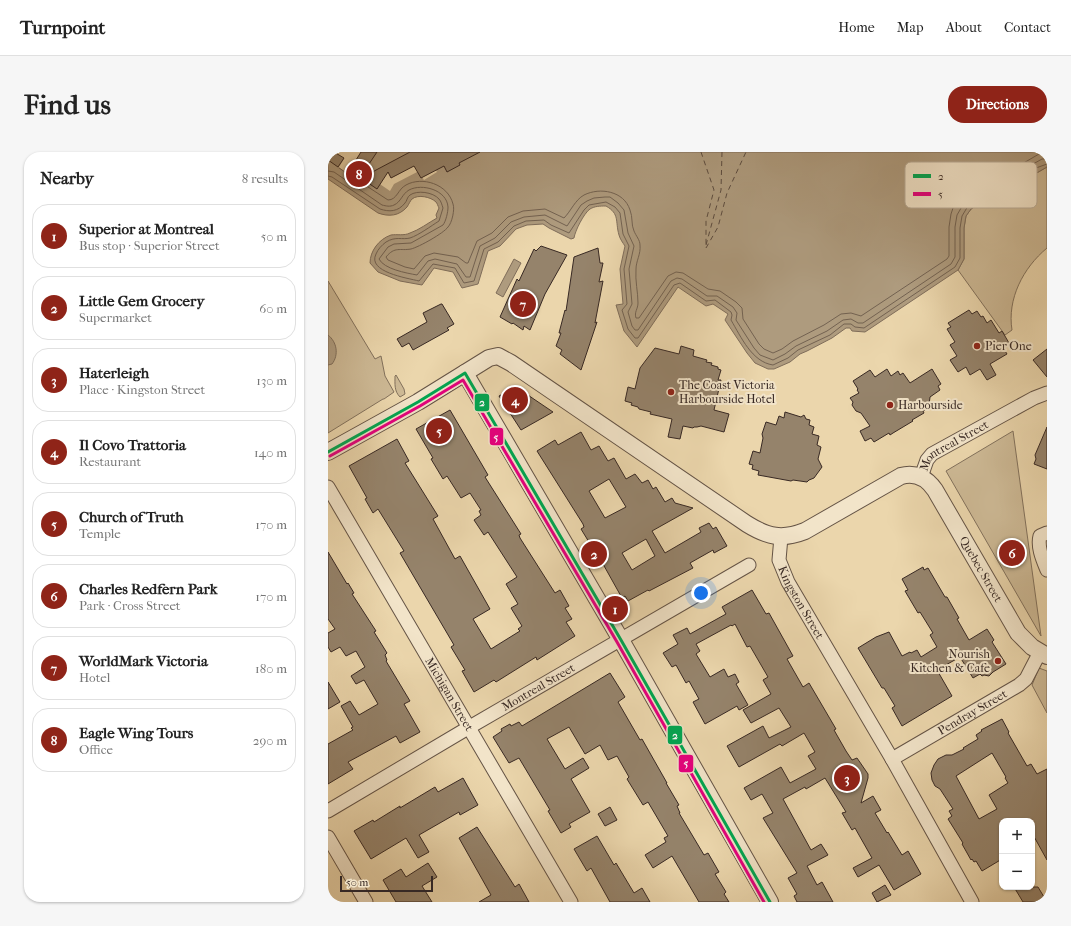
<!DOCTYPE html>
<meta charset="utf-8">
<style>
:root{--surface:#fff;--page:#f6f6f6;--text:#222;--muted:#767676;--line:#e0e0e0;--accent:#8f2418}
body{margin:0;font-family:"IM FELL French Canon",serif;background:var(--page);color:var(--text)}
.controls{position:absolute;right:12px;bottom:12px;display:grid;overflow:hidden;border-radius:8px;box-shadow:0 1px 3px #0004}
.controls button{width:36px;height:36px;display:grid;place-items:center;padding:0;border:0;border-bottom:1px solid var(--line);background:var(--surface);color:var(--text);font:20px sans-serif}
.scale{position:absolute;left:12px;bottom:10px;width:93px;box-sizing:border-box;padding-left:4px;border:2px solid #382924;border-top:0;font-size:11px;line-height:14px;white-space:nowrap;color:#382924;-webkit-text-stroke:3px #f2e4c9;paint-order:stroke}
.you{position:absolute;left:373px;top:441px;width:14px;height:14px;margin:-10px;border:3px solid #fff;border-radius:50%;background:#1a73e8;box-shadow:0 0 0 6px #1a73e833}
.badge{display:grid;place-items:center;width:26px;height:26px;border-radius:50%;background:var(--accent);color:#fff;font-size:13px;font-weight:700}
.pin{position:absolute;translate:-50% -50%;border:2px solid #fff;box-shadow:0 1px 4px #0006}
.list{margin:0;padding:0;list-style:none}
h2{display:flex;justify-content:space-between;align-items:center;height:52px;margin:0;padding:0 16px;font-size:17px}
h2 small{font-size:13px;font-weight:400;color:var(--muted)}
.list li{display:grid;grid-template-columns:26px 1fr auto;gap:12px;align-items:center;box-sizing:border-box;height:64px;margin:0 8px 8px;padding:0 8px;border:1px solid var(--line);border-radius:16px}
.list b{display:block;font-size:15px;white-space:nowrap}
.list p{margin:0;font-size:13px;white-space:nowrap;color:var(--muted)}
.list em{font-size:13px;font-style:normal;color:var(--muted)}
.map{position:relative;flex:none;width:719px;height:750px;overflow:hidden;border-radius:16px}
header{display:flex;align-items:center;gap:24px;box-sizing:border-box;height:56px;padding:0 20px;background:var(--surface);border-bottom:1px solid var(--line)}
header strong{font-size:19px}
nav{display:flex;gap:22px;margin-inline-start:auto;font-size:14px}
.intro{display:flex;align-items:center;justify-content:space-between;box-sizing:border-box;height:96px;padding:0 24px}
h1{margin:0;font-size:28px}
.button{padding:10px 18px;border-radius:16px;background:var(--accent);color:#fff;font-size:14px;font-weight:700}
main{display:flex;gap:24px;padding:0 24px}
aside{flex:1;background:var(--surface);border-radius:16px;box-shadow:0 1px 3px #0004}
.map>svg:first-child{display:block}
.green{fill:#cdb995;stroke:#82715c}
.water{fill:#ae9b7e;stroke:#7f6d5a}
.pier{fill:#ebd6ac}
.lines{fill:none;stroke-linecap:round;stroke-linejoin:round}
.shore{stroke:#736251;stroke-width:1}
.ferry{stroke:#5b4b3f;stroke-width:1;stroke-dasharray:5 4;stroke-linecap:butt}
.building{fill:#95836b;stroke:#382924;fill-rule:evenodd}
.minor-casing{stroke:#655446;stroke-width:15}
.tertiary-casing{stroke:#655446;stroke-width:18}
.minor{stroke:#f2e4c9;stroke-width:13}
.tertiary{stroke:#f2e4c9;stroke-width:16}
.bus-1-casing{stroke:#f2e4c9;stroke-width:6}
.bus-2-casing{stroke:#f2e4c9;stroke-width:6}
.bus-1{stroke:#00a651;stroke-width:3}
.bus-2{stroke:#e5007d;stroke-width:3}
.poi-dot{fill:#8f2418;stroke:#f2e4c9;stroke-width:1.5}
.labels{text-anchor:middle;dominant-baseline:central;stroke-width:4;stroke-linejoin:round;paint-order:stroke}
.poi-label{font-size:12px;fill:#382924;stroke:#f2e4c9;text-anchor:start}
.street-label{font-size:12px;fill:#382924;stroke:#f2e4c9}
.key{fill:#f2e4c9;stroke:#baac98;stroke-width:1}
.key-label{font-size:11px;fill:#382924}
.line-badge{stroke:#f2e4c9;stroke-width:1.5}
.badge-label{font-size:11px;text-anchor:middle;font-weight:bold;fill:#fff}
</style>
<header>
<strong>Turnpoint</strong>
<nav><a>Home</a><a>Map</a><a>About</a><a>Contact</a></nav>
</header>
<div class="intro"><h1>Find us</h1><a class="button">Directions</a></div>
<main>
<aside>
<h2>Nearby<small>8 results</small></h2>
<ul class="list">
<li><span class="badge">1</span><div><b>Superior at Montreal</b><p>Bus stop · Superior Street</p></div><em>50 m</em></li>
<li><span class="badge">2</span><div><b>Little Gem Grocery</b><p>Supermarket</p></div><em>60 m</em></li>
<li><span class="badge">3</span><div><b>Haterleigh</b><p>Place · Kingston Street</p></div><em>130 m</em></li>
<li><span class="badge">4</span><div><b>Il Covo Trattoria</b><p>Restaurant</p></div><em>140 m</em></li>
<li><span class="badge">5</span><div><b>Church of Truth</b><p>Temple</p></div><em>170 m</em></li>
<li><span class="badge">6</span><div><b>Charles Redfern Park</b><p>Park · Cross Street</p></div><em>170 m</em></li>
<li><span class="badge">7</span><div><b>WorldMark Victoria</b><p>Hotel</p></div><em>180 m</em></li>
<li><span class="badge">8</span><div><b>Eagle Wing Tours</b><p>Office</p></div><em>290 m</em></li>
</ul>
</aside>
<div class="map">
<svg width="719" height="750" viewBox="0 0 719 750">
<rect width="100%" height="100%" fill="#ebd6ac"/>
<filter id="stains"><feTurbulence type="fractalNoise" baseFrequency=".005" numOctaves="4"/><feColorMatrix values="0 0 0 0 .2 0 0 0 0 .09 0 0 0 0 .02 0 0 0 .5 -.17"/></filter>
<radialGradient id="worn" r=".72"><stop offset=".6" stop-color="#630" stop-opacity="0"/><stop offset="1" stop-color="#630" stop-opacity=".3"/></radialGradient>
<path class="green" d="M719 15V96C695 116 679 147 684 178L677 183 630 118 636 107V76L638 64 643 57 680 35 693 30Z
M0 129 47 207 53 204 57 224 66 240 56 247H55L0 281Z
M68 223 76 237 77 242 72 245C66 239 67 232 67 224Z
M685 279 713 484 618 319Z
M711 516 719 519V561L704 533Z"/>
<path class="water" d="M0 0H719V15L693 30 680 35 643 57 638 64 636 76V107L630 118 537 180 524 179 522 176H518L504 186 479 199 472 202 462 210 446 217H440L427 211 419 201 397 168 400 162 385 152 378 154 350 135 309 195 296 179 288 153 295 152 292 117 297 94C295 91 292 87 291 83 287 69 292 62 278 54 272 54 267 54 262 57 256 61 247 79 246 86L243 87 221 76 215 72 199 73 188 77 172 94 160 99 150 132 134 136 125 120 106 116 94 133 72 129 50 120 42 111C42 99 51 87 63 83 69 82 76 84 82 81 91 78 100 71 109 66L108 63 111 56C110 54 109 51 108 50 103 45 90 42 84 47 82 49 81 52 79 55 71 64 61 65 50 61L0 27Z
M186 107 193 111 175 145 168 141Z
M0 183C9 190 11 203 4 212L0 213Z"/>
<path class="pier" d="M6 0H43L40 14 52 22 56 15V13L63 26 112 0 104 12 109 20 96 28 91 20 93 18 66 32 62 39 24 13 18 21 11 15 16 7Z"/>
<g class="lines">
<path class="shore" d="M11 16 60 48C69 48 70 37 78 33 94 24 120 32 125 52 127 57 124 71 120 75 116 81 91 95 83 97 72 99 67 94 58 105L60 108 77 115 86 117 97 104 106 101 130 105 138 111H140L149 89 164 81 180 65 195 59 217 57 236 66C243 59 247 48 256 43 272 35 296 39 302 58 305 65 303 73 306 79 308 84 312 88 312 93 313 102 308 109 308 117 307 129 310 140 310 151 310 157 306 160 308 166H311L340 124 348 120 355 121 380 137 392 139 408 150 414 156 415 167 431 192 436 197 445 201 454 197 465 189 496 173 513 162 523 161 533 164 619 107 621 104V75L623 62 625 56 632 47 672 22 687 16 711 2 719 1
M0 19 6 20 54 53C58 54 62 55 66 53 73 50 74 42 81 38 94 31 119 38 120 55 120 60 118 69 115 73L83 91 66 92 60 95 51 107C56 117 78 121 89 123L100 109 107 107 129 112 138 125H142L152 94 167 86 183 70 196 65 217 63 239 74 253 53 259 49 266 46 277 45H282L290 51 296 58 300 81 306 94 301 117 304 152 300 160 304 174 307 178H310L343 129 349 126 354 127 379 144H389L405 155 409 161 408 168 426 196 432 203 445 208 457 202 468 194 499 179 515 168 523 167 530 171H535L623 112 627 105V75L629 63 636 51 675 27 689 21 714 7H719
M0 24 4 25 52 57C61 60 70 60 77 51 79 49 79 45 82 43 89 38 105 40 111 47 113 49 114 53 115 56L111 69C103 74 91 83 82 86 74 88 68 84 58 90 54 93 50 97 48 102 39 120 79 126 91 129L105 112 127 116 136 131 146 129 156 97 170 90 186 74 198 69 216 68 223 73 241 81 256 58 261 53 278 50 287 55 292 61 295 82 301 94 296 117 299 152 294 158 300 177 307 186H310L346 133 352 131 378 149 387 148 403 160 404 163 403 168C413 185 424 210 445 213L460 206 470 198 502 183 516 172H523L527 175 536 176 627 115 632 106V76L634 64 640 54 678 31 692 26 708 16 719 12"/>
<path class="ferry" d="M373 0 386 38 378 69V96
M378 93 393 38 394 0
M378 96 390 75 399 41 418 0"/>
</g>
<path class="building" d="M6 0 16 6 10 15 0 8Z
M33 0H49L31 27 21 19Z
M82 0H152L131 11 132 13 119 20 116 14 93 26 86 14 63 26 60 20 49 37 33 26Z
M213 94 239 103 217 142 202 178 196 174 195 178 185 171 184 172 172 165 189 127 191 129 206 97 208 99Z
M270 96 272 111H275L271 130 275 129 267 171 269 170 253 218 232 202 234 198 228 194 233 181H231L237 158 238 159 246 105Z
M113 152H114L126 172 119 176 121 178 85 198 81 191 74 195 69 187 99 170 95 161Z
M641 158 644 162 649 159 653 165 655 164 659 171 663 168 671 181 674 179 681 191 674 194 679 202 662 212 668 223 659 228 652 217 642 223 638 215 630 220 622 208 629 204 622 193 627 190 619 177 623 175 620 171Z
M353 194 366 198 365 204 379 208 378 210 384 211 383 213 390 215V217L393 218 390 228H393L386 258 401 262 396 280 373 274 369 275H366L365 276 355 274 352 287 340 285 344 267 322 262 323 260 311 257 310 255 303 253 304 251 297 249 300 235 307 237 312 216 327 196 351 202Z
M719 197V225L705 208Z
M559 217 563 224 570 219 572 223 575 221 582 231 604 217 613 232 610 234 612 238 602 245 601 253 599 255 600 256 595 259 596 261 584 268 585 269 565 281 562 283 561 281 546 290 543 286 537 289 532 279 542 274 533 261 528 259 524 253 525 250 522 246 531 241 529 238 530 237 525 229 542 218 547 225Z
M188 235 225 260 193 278 171 244Z
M122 258 160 323 157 325 193 382 191 383 192 386 227 441 232 438 241 454 237 456 244 467 238 470 247 484 209 508 208 505 168 530 166 528 146 540 134 519 137 518 123 495 126 493 72 401 76 399 50 357 45 361 37 347 39 346 21 314 69 287 81 309 77 311 110 364 105 367 127 407 132 404 162 457 145 467 163 497 192 479 190 477 194 474 183 456 190 452 178 432 189 425 160 380 156 383 146 368 153 363 151 359 153 358 142 341 133 346 119 324 115 327 103 307 105 306 88 277Z
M457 260 473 265 476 263 478 267 482 268 481 273 486 275 484 282 491 284 489 293 493 295 490 307 494 315 486 326 481 328 479 330 465 328 463 329 430 323 431 319 424 317 425 313 421 312 425 299 432 301 435 286 434 282 438 270 448 273 451 264 456 266Z
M719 275V317L706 312 708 307 707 303Z
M253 280 263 298 271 294 280 309 286 306 298 327 307 322 314 331 320 328 325 337 328 335 337 350 344 346 347 351 365 356 324 379 337 401 373 380 371 376 381 371 385 377 388 375 399 394 386 401 385 398 362 411 365 416 321 439 320 438 300 449 297 444 294 446 275 412 271 414 261 396 264 395 253 377 256 375 255 372 209 299 227 288 230 293ZM281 327 298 355 277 366 261 339ZM318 387 327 404 304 418 294 401Z
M0 400 19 432 20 431 26 441 24 442 48 479 46 480 59 501 57 503 59 508 58 509 82 549 76 552 92 580 72 591 68 584 20 610 25 617 0 632V592L25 578 23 576 25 575 13 554 22 549 31 563 50 552 36 528 28 532 23 524 37 515 28 499 18 504 12 495 3 500 0 495V481L7 477 0 467Z
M595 415 596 418 600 416 617 445H619L631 466 629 467 641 488 659 477 666 488 664 490 678 512 665 520 661 524 656 523 654 524 652 522 645 526 632 505 609 518 624 544 574 574 564 556 567 554 556 536H554L530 496 548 485 561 480 574 504 582 500 583 501 589 498 593 505 609 495 602 483 605 481 592 460 590 461 577 439 580 438 574 427Z
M424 438 438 462 441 461 465 504 459 507 475 535 481 531 508 577 506 578 518 599 524 608 529 606 540 622V626L533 651 545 644 553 658 547 661 559 681 560 680 574 703 580 699 593 722 566 738 551 713 530 725 525 716 544 706 527 676 524 678 514 661 518 660 497 626 478 637 477 635 455 647 483 698 493 692 500 703 479 714 489 733 494 730 505 750H469L466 744 469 742 460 726 469 721 435 666 445 661 434 642 423 648 416 636 453 615 462 631 488 617 480 604 487 600 476 581 454 594 452 592 411 615 399 594 435 574 441 586 463 575 451 556 423 571 415 558 443 542 435 528 440 525 422 494 419 495 407 472 404 474 403 473 368 492 372 499 368 502 382 525 396 517 400 525 407 522 411 530 408 532 420 553 411 558 409 554 377 572 365 550 371 547 361 529 358 531 348 513 344 515 335 501 350 492 345 483 359 476 362 482 398 462 394 455Z
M282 521 297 545 290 550 312 588 314 587 339 631H338L351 653 349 654 352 661H351L376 703 380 701 391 720 387 722 398 740 396 742 401 750H371L344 704 325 716 317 703 338 690 336 686 340 684 320 650 315 653 299 627 301 625 289 604 280 608 272 593 257 602 241 575 219 587 237 617 255 606 261 616 243 627 262 660 241 672 243 675 233 681 220 659 222 658 191 606 181 611 165 585 174 579 173 577 182 572 183 574 191 570 194 574Z
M0 530 12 550 0 557Z
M674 567 681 580 680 581 699 614 703 612 709 622 719 617V708L704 681V669H674V707L654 719 648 709 646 710 644 707 643 708 634 692 635 691 620 667 624 664 621 659 625 657 612 637 607 634 604 628 603 621 606 613 610 607 618 603H624L636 597 635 596 650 587 648 583 654 579 653 578ZM664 601 678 625 677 626 680 631 661 643 669 657 651 667 628 624Z
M135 626 150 653 132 663 131 660 91 683 101 700 90 706 78 686 43 707 26 679 45 668 46 670 72 654V656L107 635 110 640Z
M282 655 289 668 277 674 270 662Z
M149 675 187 735 191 732 201 750H151L163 743 131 686Z
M269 684 286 713 288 711 306 741 314 736 322 750H282L263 716 259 719 246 697Z
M100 711 109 725 94 734 104 750H68L55 728 73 717 78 725Z
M557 733 563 743 549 750 544 741Z
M686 735H710L719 750H695Z"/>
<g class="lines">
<defs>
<g id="minor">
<path id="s1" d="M593 325 599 308 604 302 706 246 719 241"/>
<path id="s2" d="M0 335 243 750"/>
<path d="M719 381 712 384C709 395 715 408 719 418"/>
<path id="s3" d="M453 385 451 408 460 430 564 607 644 750"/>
<path id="s4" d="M564 607 691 533 698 527 712 500"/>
<path id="s5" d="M0 659 140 576 421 413"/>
<path d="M0 685 38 750"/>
</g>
<g id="tertiary">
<path d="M137 221 293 488 442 750"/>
<path id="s6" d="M0 300 90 250 161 206 170 204 183 211 419 372C440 385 454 388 477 379L573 324C587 320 599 326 607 338L690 481 704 495 719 504"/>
</g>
</defs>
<use href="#minor" class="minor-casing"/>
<use href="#tertiary" class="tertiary-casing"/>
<use href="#minor" class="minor"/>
<use href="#tertiary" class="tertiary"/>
<defs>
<path id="bus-1" d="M0 300 90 250 137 221 293 488 442 750"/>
<path id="bus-2" d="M2 304 92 254 135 228 289 490 436 750"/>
</defs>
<use href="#bus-1" class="bus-1-casing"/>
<use href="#bus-2" class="bus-2-casing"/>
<use href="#bus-1" class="bus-1"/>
<use href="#bus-2" class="bus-2"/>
</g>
<g class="poi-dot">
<circle cx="649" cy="194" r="4"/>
<circle cx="343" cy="240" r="4"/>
<circle cx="562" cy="253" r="4"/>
<circle cx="670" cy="509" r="4"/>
</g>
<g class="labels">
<g class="poi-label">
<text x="657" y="194">Pier One</text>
<text x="351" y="233">The Coast Victoria<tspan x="351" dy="14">Harbourside Hotel</tspan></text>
<text x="570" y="253">Harbourside</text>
<text x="662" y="502" text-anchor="end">Nourish<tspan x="662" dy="14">Kitchen &amp; Cafe</tspan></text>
</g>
<g class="street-label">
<text stroke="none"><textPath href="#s1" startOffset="48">Montreal Street</textPath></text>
<text stroke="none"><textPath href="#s6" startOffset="799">Quebec Street</textPath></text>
<text stroke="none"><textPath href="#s3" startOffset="71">Kingston Street</textPath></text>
<text stroke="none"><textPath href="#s5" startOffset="244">Montreal Street</textPath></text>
<text stroke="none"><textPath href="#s2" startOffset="240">Michigan Street</textPath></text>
<text stroke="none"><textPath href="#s4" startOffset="93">Pendray Street</textPath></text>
</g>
</g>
<rect x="577" y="10" width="132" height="46" rx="6" class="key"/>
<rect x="585" y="22" width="18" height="4" fill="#00a651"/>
<rect x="585" y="40" width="18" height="4" fill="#e5007d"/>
<g class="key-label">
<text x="610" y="28">2</text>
<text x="610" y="46">5</text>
</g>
<g class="line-badge">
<rect x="146" y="241" width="16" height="19" rx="4" fill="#00a651"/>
<rect x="161" y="275" width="15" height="19" rx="4" fill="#e5007d"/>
<rect x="339" y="573" width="16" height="20" rx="4" fill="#00a651"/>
<rect x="350" y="602" width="16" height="19" rx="4" fill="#e5007d"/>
</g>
<g class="badge-label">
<text x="154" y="254">2</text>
<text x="168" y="289">5</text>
<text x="347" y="587">2</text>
<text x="358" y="615">5</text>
</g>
<rect width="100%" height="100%" filter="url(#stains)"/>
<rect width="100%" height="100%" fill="url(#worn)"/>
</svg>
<div class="controls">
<button>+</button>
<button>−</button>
</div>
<div class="scale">50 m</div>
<div class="you"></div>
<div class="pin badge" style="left:287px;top:457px">1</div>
<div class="pin badge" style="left:266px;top:402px">2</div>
<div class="pin badge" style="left:519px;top:626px">3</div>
<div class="pin badge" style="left:187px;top:248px">4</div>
<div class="pin badge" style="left:111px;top:279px">5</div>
<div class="pin badge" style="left:684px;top:401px">6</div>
<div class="pin badge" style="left:195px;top:152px">7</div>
<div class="pin badge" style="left:31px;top:22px">8</div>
</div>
</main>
